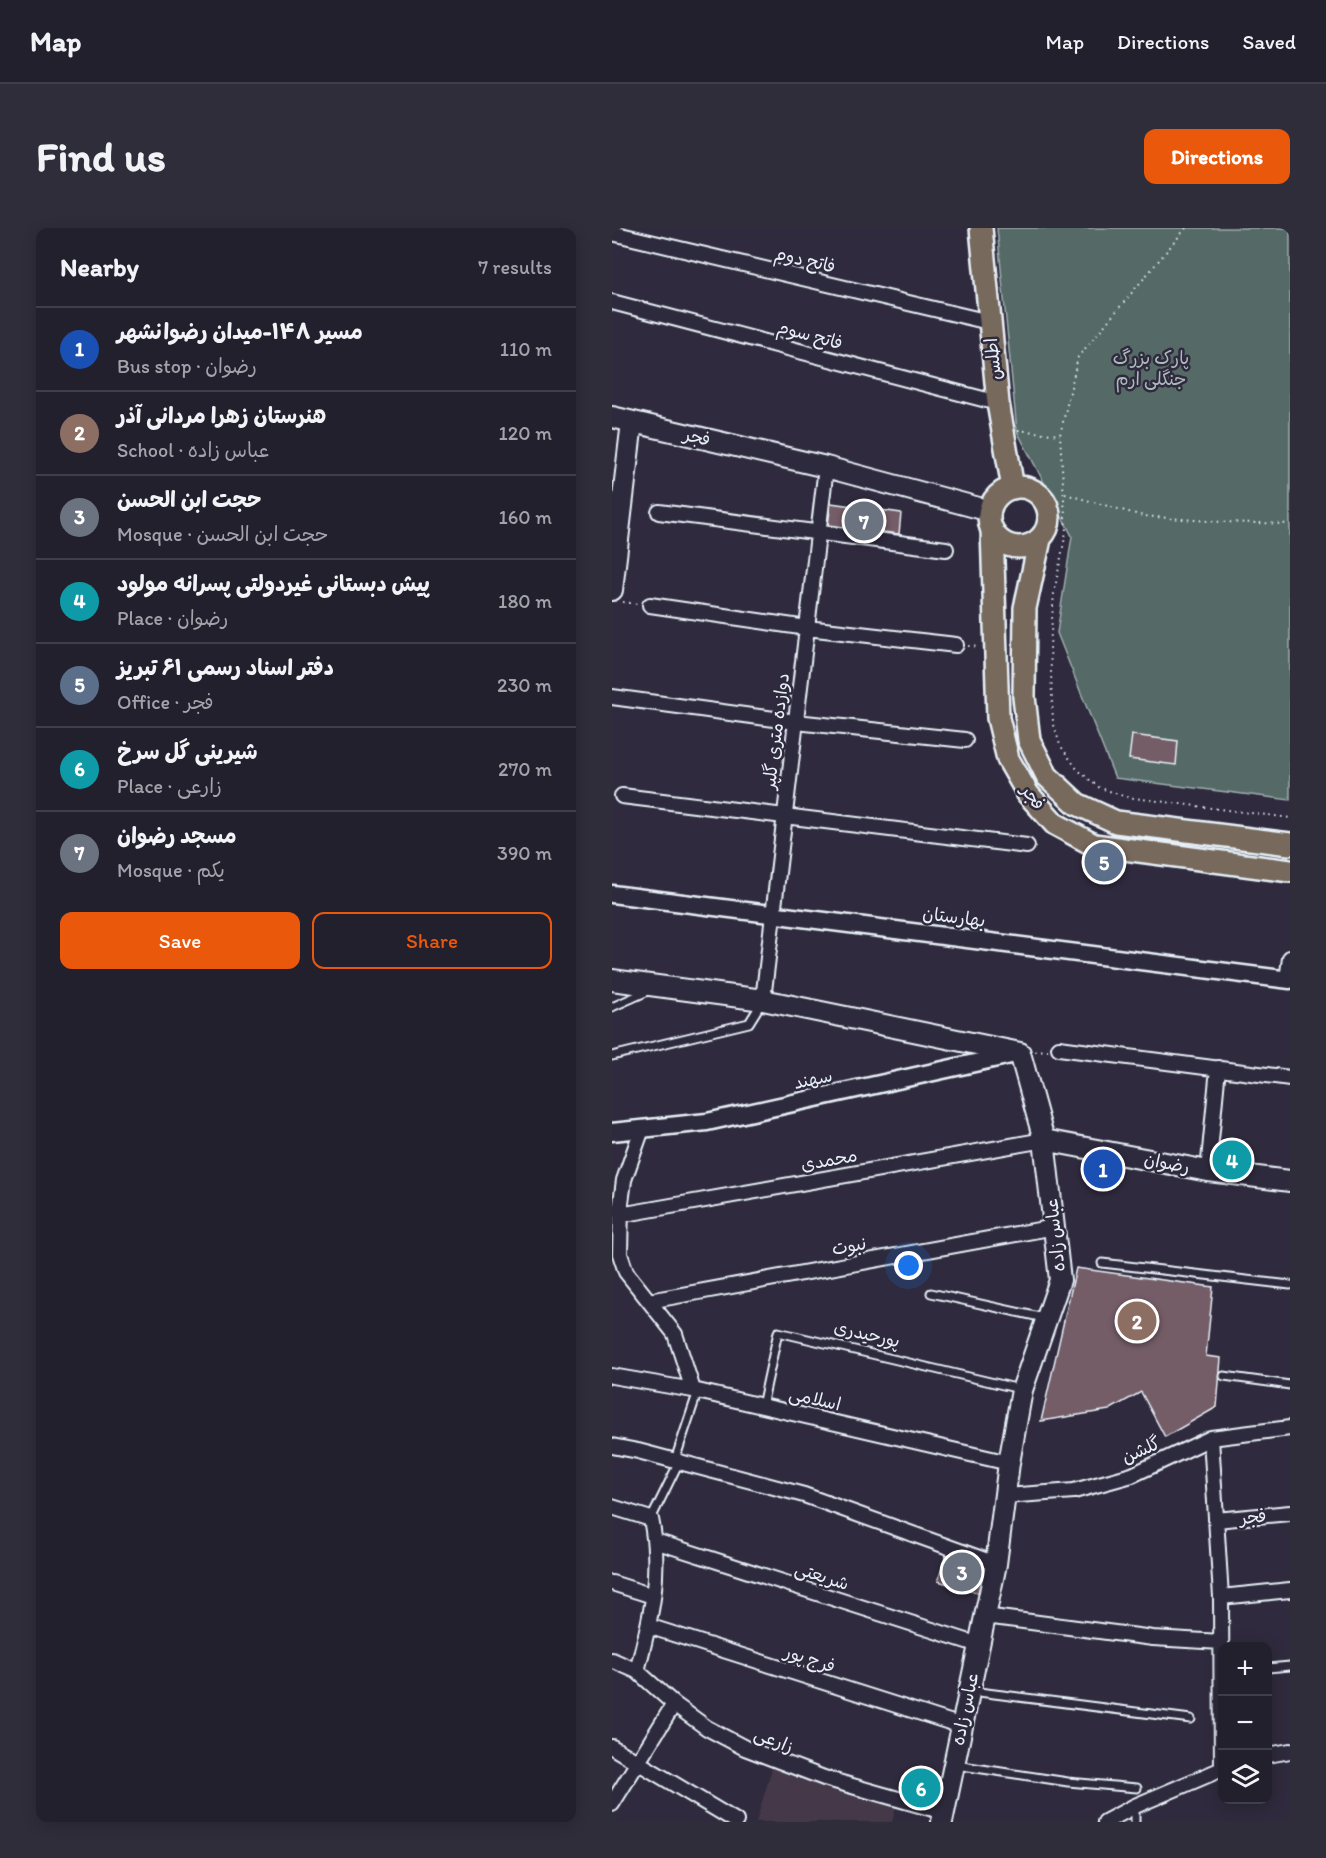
<!DOCTYPE html>
<meta charset="utf-8">
<style>
:root{--surface:#23202e;--page:#2f2d3a;--text:#f1f3f6;--muted:#a3a3aa;--line:#403e4a;--accent:#ea580c}
body{margin:0;font-family:Itim,"Playpen Sans Arabic",sans-serif;background:var(--page);color:var(--text)}
.controls{position:absolute;right:18px;bottom:18px;display:grid;overflow:hidden;border-radius:12px;box-shadow:0 3px 15px #0003}
.controls button{width:54px;height:54px;display:grid;place-items:center;padding:0;border:0;border-bottom:2px solid var(--line);background:var(--surface);color:var(--text);font:30px sans-serif}
.you{position:absolute;left:297px;top:1038px;width:21px;height:21px;margin:-15px;border:4px solid #fff;border-radius:50%;background:#1a73e8;box-shadow:0 0 0 9px #1a73e833}
.badge{display:grid;place-items:center;width:39px;height:39px;border-radius:50%;background:var(--accent);color:#fff;font-size:20px;font-weight:700}
.pin{position:absolute;translate:-50% -50%;border:3px solid #fff;box-shadow:0 2px 6px #0006}
.list{margin:0;padding:0;list-style:none}
h2{display:flex;justify-content:space-between;align-items:center;height:78px;margin:0;padding:0 24px;font-size:26px}
h2 small{font-size:20px;font-weight:400;color:var(--muted)}
.list li{display:grid;grid-template-columns:39px 1fr auto;gap:18px;align-items:center;box-sizing:border-box;height:84px;padding:0 24px;border-top:2px solid var(--line)}
.list b{display:block;font-size:22px;white-space:nowrap}
.list p{margin:0;font-size:20px;white-space:nowrap;color:var(--muted)}
.list em{font-size:20px;font-style:normal;color:var(--muted)}
.actions{display:flex;gap:12px;padding:18px 24px}
.actions a{flex:1;padding:14px 0;border:2px solid var(--accent);border-radius:12px;text-align:center;font-size:21px;color:var(--accent)}
.actions .main{background:var(--accent);color:#fff}
.icon{flex:none;width:33px;height:33px;fill:none;stroke:currentColor;stroke-width:2;stroke-linecap:round;stroke-linejoin:round}
.map{position:relative;flex:none;width:678px;height:1594px;overflow:hidden;border-radius:12px}
header{display:flex;align-items:center;gap:36px;box-sizing:border-box;height:84px;padding:0 30px;background:var(--surface);border-bottom:2px solid var(--line)}
header strong{font-size:28px}
nav{display:flex;gap:33px;margin-inline-start:auto;font-size:21px}
.intro{display:flex;align-items:center;justify-content:space-between;box-sizing:border-box;height:144px;padding:0 36px}
h1{margin:0;font-size:42px}
.button{padding:15px 27px;border-radius:12px;background:var(--accent);color:#fff;font-size:21px;font-weight:700}
main{display:flex;gap:36px;padding:0 36px}
aside{flex:1;background:var(--surface);border-radius:12px;box-shadow:0 3px 15px #0003}
.map>svg:first-child{display:block}
.built{fill:#44394a}
.green{fill:#546a66;stroke:#9eaeaf;stroke-width:1.5}
.building{fill:#755d68;stroke:#e8f1f8;stroke-width:1.5}
.lines{fill:none;stroke-linecap:round;stroke-linejoin:round}
.service-casing{stroke:#e8f1f8;stroke-width:11}
.minor-casing{stroke:#e8f1f8;stroke-width:18}
.tertiary-casing{stroke:#e8f1f8;stroke-width:21}
.secondary-casing{stroke:#e8f1f8;stroke-width:24}
.primary-casing{stroke:#e8f1f8;stroke-width:26}
.path{stroke:#e8f1f8;stroke-width:2;stroke-dasharray:1.5 4.5;stroke-linecap:butt}
.service{stroke:#2f2a3d;stroke-width:7}
.minor{stroke:#2f2a3d;stroke-width:14}
.tertiary{stroke:#2f2a3d;stroke-width:16}
.secondary{stroke:#2f2a3d;stroke-width:20}
.primary{stroke:#77695c;stroke-width:21}
.labels{text-anchor:middle;dominant-baseline:central;stroke-width:5;stroke-linejoin:round;paint-order:stroke}
.street-label{font-size:18px;fill:#e8f1f8;stroke:#2f2a3d}
.park-label{font-size:18px;fill:#adbbbe;stroke:#2f2a3d}
</style>
<header>
<strong>Map</strong>
<nav><a>Map</a><a>Directions</a><a>Saved</a></nav>
</header>
<div class="intro"><h1>Find us</h1><a class="button">Directions</a></div>
<main>
<aside>
<h2>Nearby<small>7 results</small></h2>
<ul class="list">
<li><span class="badge" style="background:#1a4fb4">1</span><div><b>مسیر ۱۴۸-میدان رضوانشهر</b><p>Bus stop · رضوان</p></div><em>110 m</em></li>
<li><span class="badge" style="background:#8d6e63">2</span><div><b>هنرستان زهرا مردانی آذر</b><p>School · عباس زاده</p></div><em>120 m</em></li>
<li><span class="badge" style="background:#6b7280">3</span><div><b>حجت ابن الحسن</b><p>Mosque · حجت ابن الحسن</p></div><em>160 m</em></li>
<li><span class="badge" style="background:#0f9aa8">4</span><div><b>پیش دبستانی غیردولتی پسرانه مولود</b><p>Place · رضوان</p></div><em>180 m</em></li>
<li><span class="badge" style="background:#5c6f8a">5</span><div><b>دفتر اسناد رسمی ۶۱ تبریز</b><p>Office · فجر</p></div><em>230 m</em></li>
<li><span class="badge" style="background:#0f9aa8">6</span><div><b>شیرینی گل سرخ</b><p>Place · زارعی</p></div><em>270 m</em></li>
<li><span class="badge" style="background:#6b7280">7</span><div><b>مسجد رضوان</b><p>Mosque · یکم</p></div><em>390 m</em></li>
</ul>
<div class="actions"><a class="main">Save</a><a>Share</a></div>
</aside>
<div class="map">
<svg width="678" height="1594" viewBox="0 0 678 1594">
<rect width="100%" height="100%" fill="#2f2a3d"/>
<filter id="ink" filterUnits="userSpaceOnUse"><feTurbulence type="fractalNoise" baseFrequency=".0167" numOctaves="2"/><feDisplacementMap in="SourceGraphic" scale="12" xChannelSelector="R" yChannelSelector="G"/><feConvolveMatrix kernelMatrix="1 2 1 2 8 2 1 2 1" color-interpolation-filters="sRGB"/></filter>
<g filter="url(#ink)">
<path class="built" d="M161 1537 285 1575 280 1594H144Z"/>
<path class="green" d="M385 0H678V572L503 550 445 405 460 308 405 203Z"/>
<path class="building" d="M219 275 289 285 287 306 216 297Z
M520 507 566 513 564 537 517 531Z
M464 1040 601 1059 594 1128 609 1130 605 1179 553 1209 529 1164 497 1182 429 1193Z
M334 1327 371 1341 366 1365 326 1353Z
M297 1550 325 1557 323 1567 316 1569 293 1563Z"/>
<g class="lines">
<defs>
<path id="service" d="M0 779 36 763
M0 828 137 795 150 774
M490 1035 678 1057
M319 1065 432 1090
M612 1148 678 1157
M150 1178 166 1104 408 1161
M63 1232 86 1163
M39 1291 67 1234
M656 1440 678 1438
M359 1463 579 1491
M344 1537 456 1554 525 1560
M523 1594V1578"/>
<path id="minor" d="M0 5 377 94
M0 74 386 175
M47 284 334 321
M38 377 195 400 344 417
M0 469 184 494 353 512
M10 568 415 618
M675 752 678 730
M151 772 214 239
M447 820 678 850
M30 901 12 952 9 975 8 1026 14 1044 63 1106 81 1162
M596 943 606 840
M8 987 432 912
M37 1073 443 999
M0 1148 81 1162 397 1235
M599 1210 609 1369 610 1541
M0 1218 26 1223 192 1267 384 1336
M393 1268 462 1263 520 1247 599 1210 678 1200
M0 1279 39 1291C50 1345 39 1390 25 1443
M604 1292 678 1285
M43 1313 367 1417
M0 1355 41 1368
M609 1369 678 1362
M373 1388 541 1410 609 1414
M36 1398 350 1498
M0 1432 25 1443 62 1476 95 1500 133 1520 212 1550 332 1584
M0 1519 124 1593
M656 1527 678 1523
M0 1576 62 1476
M493 1594 523 1578 610 1541"/>
<path id="tertiary" d="M0 666 678 752
M0 904 95 894 408 825"/>
<path id="secondary" d="M0 189 214 239 378 283
M0 362 20 194
M0 752 151 772 408 825 432 912 448 1052 410 1162 397 1235 384 1336 330 1594
M432 912 596 943 678 953"/>
<path id="primary" d="M369 0 386 175 401 260
M377 289a30 30 0 1 1 60 0a30 30 0 1 1-60 0Z
M380 301 386 490 396 531 416 566 443 596 482 617 678 643
M428 311 413 380 412 469 417 512 435 548 465 576 504 594 678 616"/>
</defs>
<use href="#service" class="service-casing"/>
<use href="#minor" class="minor-casing"/>
<use href="#tertiary" class="tertiary-casing"/>
<use href="#secondary" class="secondary-casing"/>
<use href="#primary" class="primary-casing"/>
<path class="path" d="M574 0 466 129 448 207 454 304 442 365 438 418 441 494 448 517 465 541 486 559 514 569 678 590
M406 202 448 207
M453 266 531 288 609 294 678 296
M11 374 26 376
M356 418 368 419
M423 823 436 822"/>
<use href="#service" class="service"/>
<use href="#minor" class="minor"/>
<use href="#tertiary" class="tertiary"/>
<use href="#secondary" class="secondary"/>
<use href="#primary" class="primary"/>
</g>
</g>
<g class="labels">
<g class="street-label">
<text transform="translate(193 32) rotate(13)">فاتح دوم</text>
<text transform="translate(198 107) rotate(15)">فاتح سوم</text>
<text transform="translate(381 131) rotate(-96)">اطلس</text>
<text transform="translate(85 209) rotate(13)">فجر</text>
<text transform="translate(164 503) rotate(-83)">دوازده متری گلپر</text>
<text transform="translate(421 569) rotate(53)">فجر</text>
<text transform="translate(342 689) rotate(7)">بهارستان</text>
<text transform="translate(201 851) rotate(-12)">سهند</text>
<text transform="translate(217 932) rotate(-10)">محمدی</text>
<text transform="translate(555 935) rotate(11)">رضوان</text>
<text transform="translate(443 1007) rotate(-96)">عباس زاده</text>
<text transform="translate(237 1018) rotate(-10)">نبوت</text>
<text transform="translate(255 1106) rotate(13)">پورحیدری</text>
<text transform="translate(203 1171) rotate(13)">اسلامی</text>
<text transform="translate(529 1222) rotate(-24)">گلشن</text>
<text transform="translate(641 1289) rotate(-6)">فجر</text>
<text transform="translate(210 1348) rotate(18)">شریعتی</text>
<text transform="translate(198 1431) rotate(18)">فرج پور</text>
<text transform="translate(353 1481) rotate(-78)">عباس زاده</text>
<text transform="translate(162 1512) rotate(22)">زارعی</text>
</g>
<g class="park-label">
<text x="539" y="130">پارک بزرگ<tspan x="539" dy="21">جنگلی ارم</tspan></text>
</g>
</g>
</svg>
<div class="controls">
<button>+</button>
<button>−</button>
<button><svg class="icon" aria-label="layers" viewBox="0 0 24 24"><path d="M12 4l9 5-9 5-9-5zM3 14l9 5 9-5"/></svg></button>
</div>
<div class="you"></div>
<div class="pin badge" style="left:491px;top:941px;background:#1a4fb4">1</div>
<div class="pin badge" style="left:525px;top:1093px;background:#8d6e63">2</div>
<div class="pin badge" style="left:350px;top:1344px;background:#6b7280">3</div>
<div class="pin badge" style="left:620px;top:932px;background:#0f9aa8">4</div>
<div class="pin badge" style="left:492px;top:634px;background:#5c6f8a">5</div>
<div class="pin badge" style="left:309px;top:1560px;background:#0f9aa8">6</div>
<div class="pin badge" style="left:252px;top:293px;background:#6b7280">7</div>
</div>
</main>
